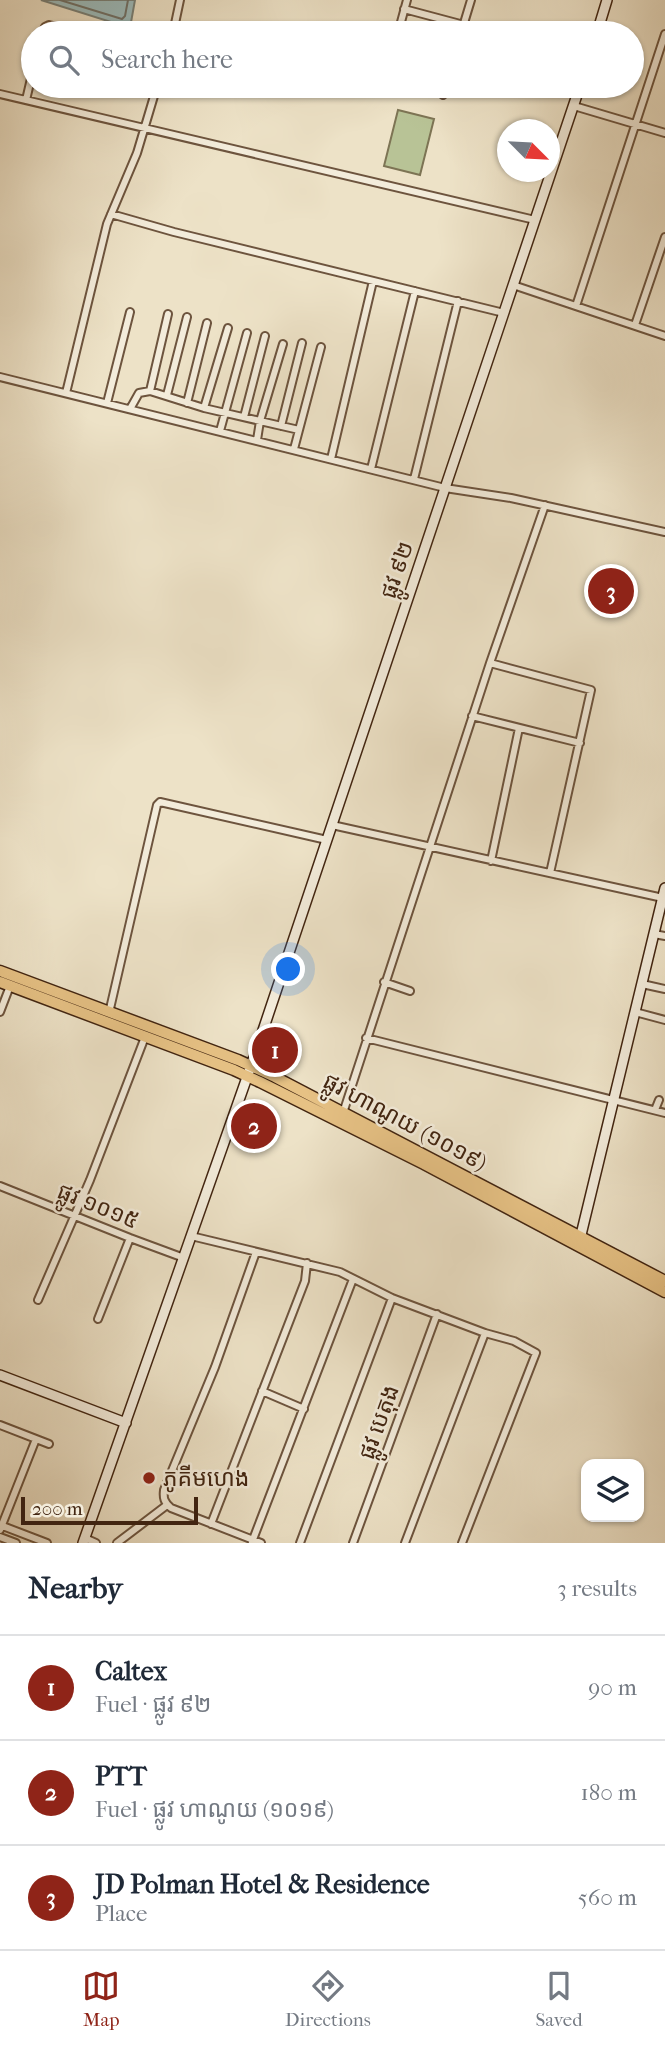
<!DOCTYPE html>
<meta charset="utf-8">
<style>
:root{--surface:#fff;--page:#f2f2f3;--text:#1f2937;--muted:#747a83;--line:#e0e1e3;--accent:#8f2418}
body{margin:0;font-family:"IM FELL French Canon","Noto Sans Khmer",serif;background:var(--page);color:var(--text)}
.controls{position:absolute;right:21px;bottom:21px;display:grid;overflow:hidden;border-radius:14px;box-shadow:0 2px 5px #0004}
.controls button{width:63px;height:63px;display:grid;place-items:center;padding:0;border:0;border-bottom:2px solid var(--line);background:var(--surface);color:var(--text);font:35px sans-serif}
.compass{position:absolute;left:497px;top:119px;width:63px;height:63px;border-radius:50%;background:var(--surface);box-shadow:0 2px 5px #0004;rotate:114deg}
.scale{position:absolute;left:21px;bottom:18px;width:177px;box-sizing:border-box;padding-left:7px;border:4px solid #422511;border-top:0;font-size:19px;line-height:24px;white-space:nowrap;color:#422511;-webkit-text-stroke:5px #f3ecdb;paint-order:stroke}
.you{position:absolute;left:289px;top:970px;width:24px;height:24px;margin:-18px;border:5px solid #fff;border-radius:50%;background:#1a73e8;box-shadow:0 0 0 10px #1a73e833}
.badge{display:grid;place-items:center;width:46px;height:46px;border-radius:50%;background:var(--accent);color:#fff;font-size:23px;font-weight:700}
.pin{position:absolute;translate:-50% -50%;border:4px solid #fff;box-shadow:0 2px 7px #0006}
.list{margin:0;padding:0;list-style:none}
h2{display:flex;justify-content:space-between;align-items:center;height:91px;margin:0;padding:0 28px;font-size:30px}
h2 small{font-size:23px;font-weight:400;color:var(--muted)}
.list li{display:grid;grid-template-columns:46px 1fr auto;gap:21px;align-items:center;box-sizing:border-box;height:105px;padding:0 28px;border-top:2px solid var(--line)}
.list b{display:block;font-size:26px;white-space:nowrap}
.list p{margin:0;font-size:23px;white-space:nowrap;color:var(--muted)}
.list em{font-size:23px;font-style:normal;color:var(--muted)}
.icon{flex:none;width:38px;height:38px;fill:none;stroke:currentColor;stroke-width:2;stroke-linecap:round;stroke-linejoin:round}
.map{position:relative;flex:none;width:665px;height:1543px;overflow:hidden}
.search{position:absolute;background:var(--surface);box-shadow:0 2px 5px #0004;left:21px;right:21px;top:21px;height:77px;display:flex;align-items:center;gap:18px;box-sizing:border-box;padding:0 24px;border-radius:38px;color:var(--muted);font-size:26px}
.sheet{height:406px;background:var(--surface)}
nav{display:flex;justify-content:space-around;align-items:center;box-sizing:border-box;height:98px;border-top:2px solid var(--line);background:var(--surface);font-size:19px;color:var(--muted)}
nav a{display:grid;justify-items:center;gap:4px}
nav .on{color:var(--accent)}
.map>svg:first-child{display:block}
.green{fill:#b8c396;stroke:#7d7454;stroke-width:2}
.water{fill:#9cbcbd;stroke:#788078;stroke-width:2}
.lines{fill:none;stroke-linecap:round;stroke-linejoin:round}
.shore{stroke:#6f7067;stroke-width:2}
.street-casing{stroke:#6d543e;stroke-width:10}
.secondary-casing{stroke:#422511;stroke-width:12}
.primary-casing{stroke:#422511;stroke-width:13}
.street{stroke:#f3ecdb;stroke-width:6}
.secondary{stroke:#f3ecdb;stroke-width:9}
.primary{stroke:#e6c184;stroke-width:10}
.poi-dot{fill:#8f2418;stroke:#f3ecdb;stroke-width:2.5}
.labels{text-anchor:middle;dominant-baseline:central;stroke-width:5;stroke-linejoin:round;paint-order:stroke}
.street-label{font-size:23px;fill:#422511;stroke:#f3ecdb}
.poi-label{font-size:23px;fill:#422511;stroke:#f3ecdb;text-anchor:start}
</style>
<div class="map">
<svg width="665" height="1543" viewBox="0 0 665 1543">
<rect width="100%" height="100%" fill="#ede2c7"/>
<filter id="stains"><feTurbulence type="fractalNoise" baseFrequency=".00286" numOctaves="4"/><feColorMatrix values="0 0 0 0 .2 0 0 0 0 .09 0 0 0 0 .02 0 0 0 .5 -.17"/></filter>
<radialGradient id="worn" r=".72"><stop offset=".6" stop-color="#630" stop-opacity="0"/><stop offset="1" stop-color="#630" stop-opacity=".3"/></radialGradient>
<path class="green" d="M398 110 434 119 420 175 384 166Z"/>
<path class="water" d="M41 0H135L130 28Z"/>
<g class="lines">
<path class="shore" d="M60 0 122 19 125 16 128 0"/>
<defs>
<path id="street" d="M404 9 464 25
M42 33 45 27 49 25 84 33
M173 33 180 0
M398 33 407 0
M461 33 471 0
M383 91 384 86
M0 94 535 220
M443 95 446 86
M26 100 33 70
M574 106 665 133
M111 214 174 232 504 313
M513 285 665 336
M576 306 665 34
M635 325 665 237
M0 377 445 488 511 498 665 532
M150 391 168 314
M66 393 107 224 137 153 157 86
M167 395 187 317
M107 403 130 312
M187 403 207 323
M204 408 228 328
M130 409 139 393 150 391 204 408 299 430 321 347
M244 417 265 336
M281 426 302 343
M220 431 247 333
M257 440 260 421 283 344
M294 449 299 430
M331 459 373 281
M371 469 415 291
M414 479 458 301
M490 663 591 690 550 873
M472 716 580 743
M332 825 663 898
M491 861 519 728
M654 934 665 936
M384 982 410 991
M642 984 665 989
M0 1012 10 986
M635 1012 665 1020
M109 1013 157 805 160 802 327 840
M366 1038 665 1113
M655 1110 659 1100
M343 1113 490 663 545 505
M0 1186 130 1238 184 1258
M191 1236 340 1272 392 1298 485 1333 514 1341 536 1353 462 1543
M256 1252 215 1367 164 1490C163 1498 164 1502 171 1508L261 1543
M38 1300 90 1180 145 1037
M98 1319 130 1238
M262 1391 304 1409
M0 1425 49 1444
M211 1524 305 1281 307 1263
M0 1525 47 1543
M0 1530 36 1439
M0 1537 16 1543
M85 1538 96 1543
M252 1542 353 1279
M117 1543 167 1505
M300 1543 392 1298
M353 1543 437 1314
M405 1543 485 1333"/>
<path id="secondary" d="M597 33 607 0
M579 1243 665 888
M0 1375 126 1423
M83 1543 251 1066 580 86"/>
<path id="primary" d="M0 971 238 1060 275 1077 665 1281
M0 982 234 1070 260 1082 424 1164 665 1292"/>
</defs>
<use href="#street" class="street-casing"/>
<use href="#secondary" class="secondary-casing"/>
<use href="#primary" class="primary-casing"/>
<use href="#street" class="street"/>
<use href="#secondary" class="secondary"/>
<use href="#primary" class="primary"/>
</g>
<circle class="poi-dot" cx="149" cy="1478" r="7"/>
<g class="labels">
<g class="street-label">
<text transform="translate(397 570) rotate(-71)">ផ្លូវ ៩២</text>
<text transform="translate(405 1122) rotate(28)">ផ្លូវ ហាណូយ (១០១៩)</text>
<text transform="translate(98 1206) rotate(22)">ផ្លូវ ១០១៥</text>
<text transform="translate(379 1422) rotate(-70)">ផ្លូវ បេតុង</text>
</g>
<g class="poi-label">
<text x="163" y="1478">ភូគីមហេង</text>
</g>
</g>
<rect width="100%" height="100%" filter="url(#stains)"/>
<rect width="100%" height="100%" fill="url(#worn)"/>
</svg>
<div class="controls">
<button><svg class="icon" aria-label="layers" viewBox="0 0 24 24"><path d="M12 4l9 5-9 5-9-5zM3 14l9 5 9-5"/></svg></button>
</div>
<svg class="compass" viewBox="-18 -18 36 36"><path d="M0-13l5 13h-10z" fill="#e53935"/><path d="M0 13l5-13h-10z" fill="#747a83"/></svg>
<div class="scale">200 m</div>
<div class="you"></div>
<div class="pin badge" style="left:275px;top:1050px">1</div>
<div class="pin badge" style="left:254px;top:1126px">2</div>
<div class="pin badge" style="left:611px;top:591px">3</div>
<div class="search"><svg class="icon" aria-label="search" viewBox="0 0 24 24"><circle cx="10" cy="10" r="6"/><path d="M15 15l6 6"/></svg>Search here</div>
</div>
<section class="sheet">
<h2>Nearby<small>3 results</small></h2>
<ul class="list">
<li><span class="badge">1</span><div><b>Caltex</b><p>Fuel · ផ្លូវ ៩២</p></div><em>90 m</em></li>
<li><span class="badge">2</span><div><b>PTT</b><p>Fuel · ផ្លូវ ហាណូយ (១០១៩)</p></div><em>180 m</em></li>
<li><span class="badge">3</span><div><b>JD Polman Hotel &amp; Residence</b><p>Place</p></div><em>560 m</em></li>
</ul>
</section>
<nav>
<a class="on"><svg class="icon" aria-label="map" viewBox="0 0 24 24"><path d="M3 6l6-2 6 2 6-2v14l-6 2-6-2-6 2zM9 4v14M15 6v14"/></svg>Map</a>
<a><svg class="icon" aria-label="directions" viewBox="0 0 24 24"><path d="M12 3l9 9-9 9-9-9zM9 14v-3h6M13 9l2 2-2 2"/></svg>Directions</a>
<a><svg class="icon" aria-label="saved" viewBox="0 0 24 24"><path d="M7 4h10v16l-5-4-5 4z"/></svg>Saved</a>
</nav>
